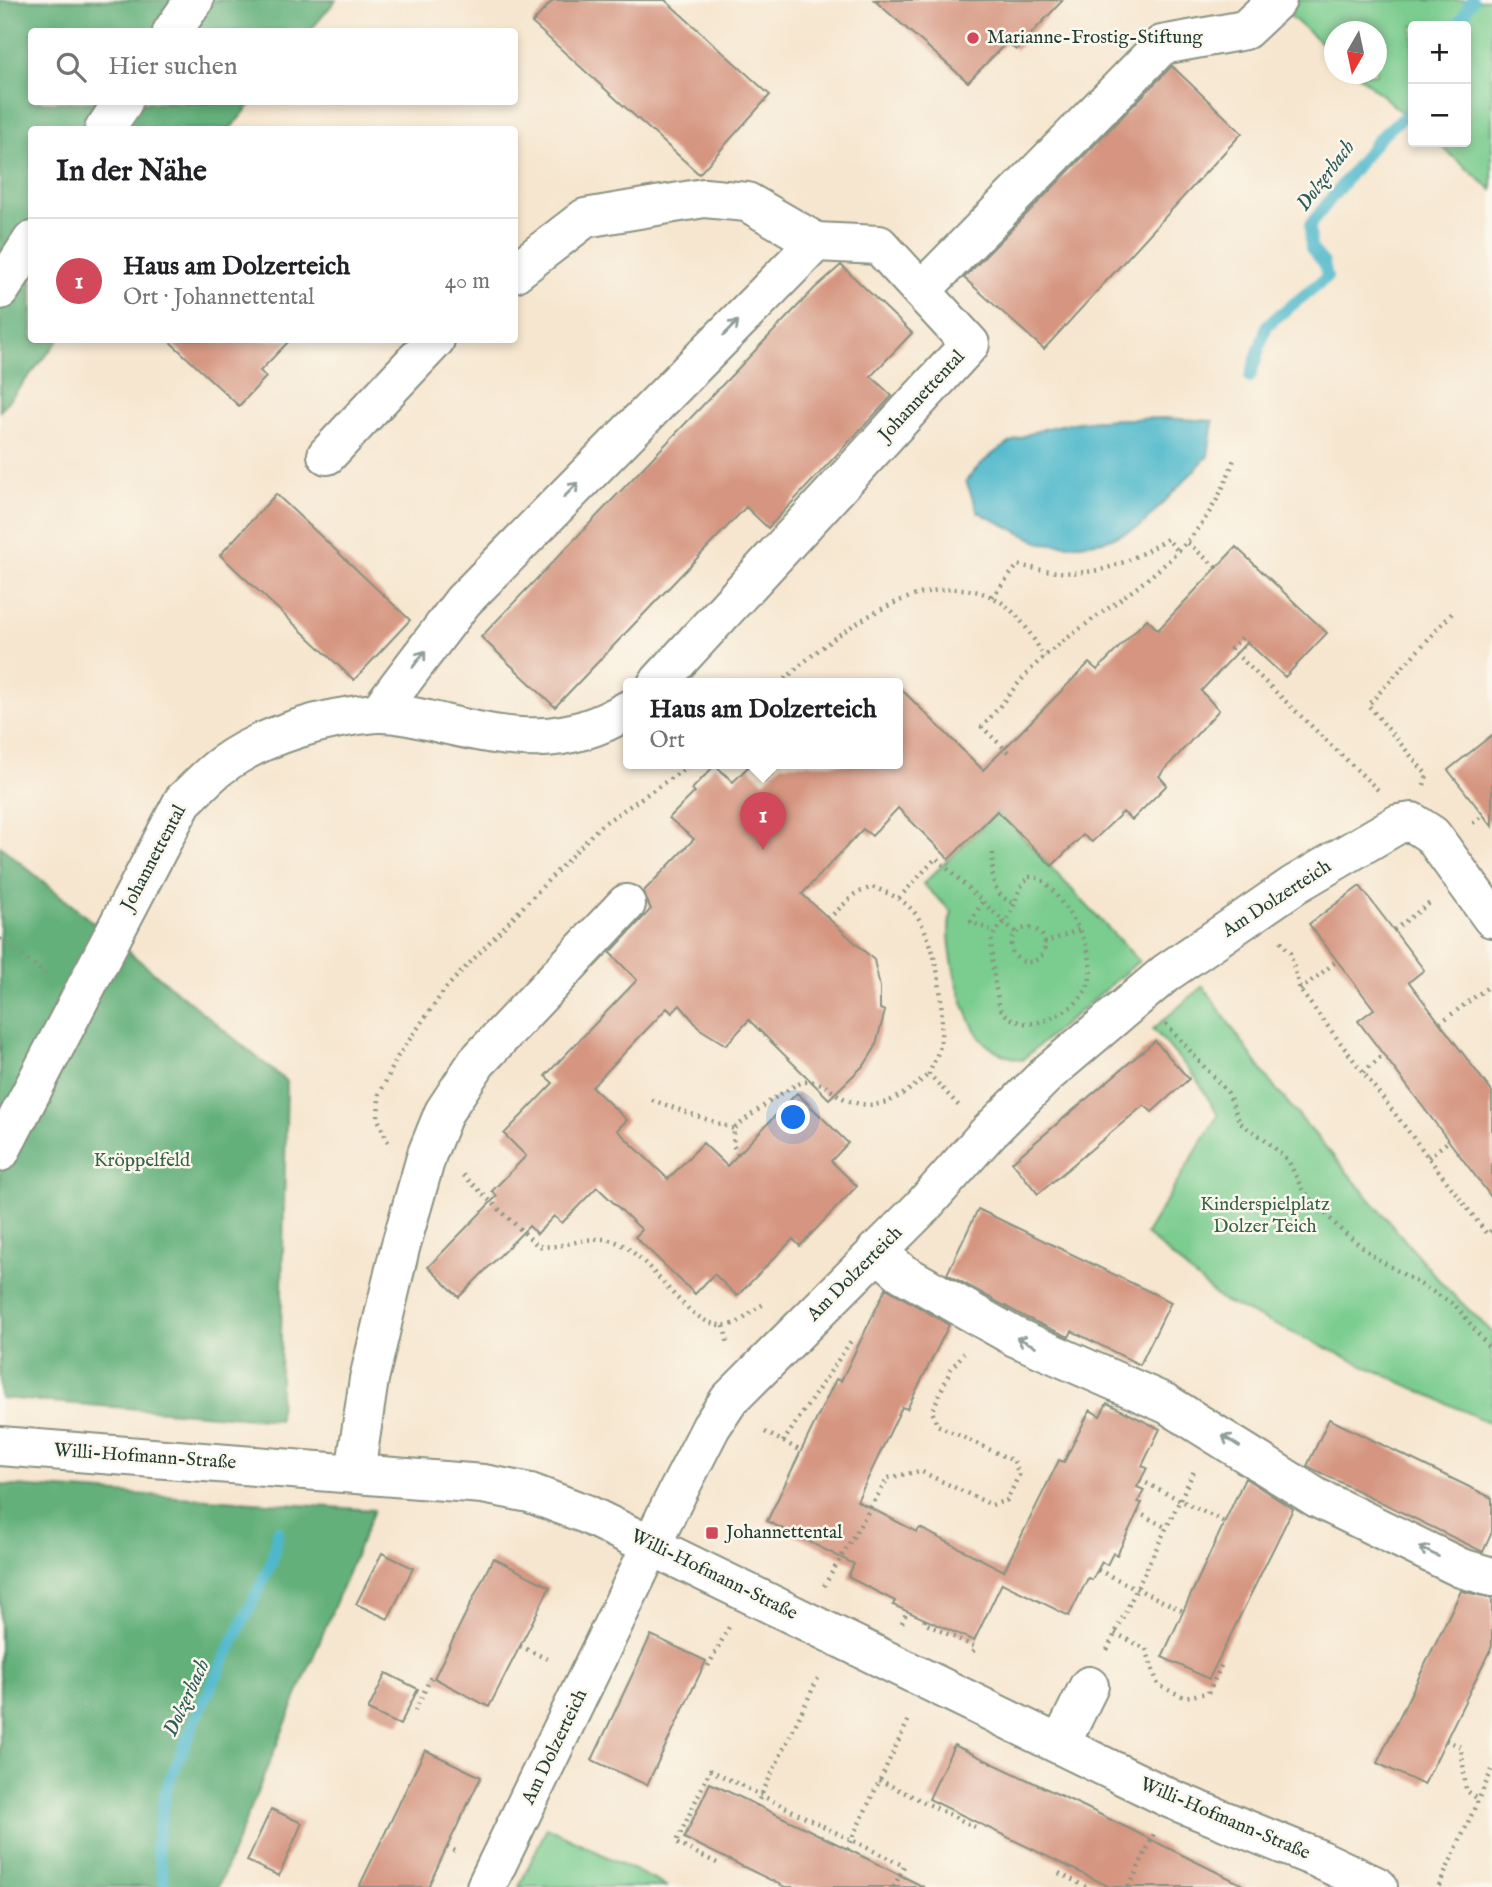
<!DOCTYPE html>
<html lang="de">
<meta charset="utf-8">
<style>
:root{--surface:#fff;--page:#f6f6f6;--text:#202124;--muted:#757577;--line:#e0e0e0;--accent:#d1495b}
body{margin:0;font-family:"IM FELL English",serif;background:var(--page);color:var(--text)}
.controls{position:absolute;right:21px;top:21px;display:grid;overflow:hidden;border-radius:7px;box-shadow:0 4px 10px #0003}
.controls button{width:63px;height:63px;display:grid;place-items:center;padding:0;border:0;border-bottom:2px solid var(--line);background:var(--surface);color:var(--text);font:35px sans-serif}
.compass{position:absolute;left:1324px;top:21px;width:63px;height:63px;border-radius:50%;background:var(--surface);box-shadow:0 4px 10px #0003;rotate:189deg}
.you{position:absolute;left:794px;top:1118px;width:24px;height:24px;margin:-18px;border:5px solid #fff;border-radius:50%;background:#1a73e8;box-shadow:0 0 0 10px #1a73e833}
.badge{display:grid;place-items:center;width:46px;height:46px;border-radius:50%;background:var(--accent);color:#fff;font-size:23px;font-weight:700}
.pin{position:absolute;translate:-50% -58px;filter:drop-shadow(0 2px 4px #0008)}
.pin::after{content:'';position:absolute;top:37px;width:24px;height:21px;background:inherit;clip-path:polygon(0 0,100% 0,50% 100%)}
.popup{position:absolute;left:623px;top:678px;width:280px;height:91px;box-sizing:border-box;display:grid;place-content:center;border-radius:7px;background:var(--surface);filter:drop-shadow(0 2px 5px #0005);font-size:23px;white-space:nowrap;color:var(--muted)}
.popup b{font-size:26px;color:var(--text)}
.popup::after{content:'';position:absolute;left:50%;top:100%;margin-left:-14px;border:14px solid transparent;border-top-color:var(--surface)}
.list{margin:0;padding:0;list-style:none}
h2{display:flex;justify-content:space-between;align-items:center;height:91px;margin:0;padding:0 28px;font-size:30px}
h2 small{font-size:23px;font-weight:400;color:var(--muted)}
.list li{display:grid;grid-template-columns:46px 1fr auto;gap:21px;align-items:center;box-sizing:border-box;height:126px;padding:0 28px;border-top:2px solid var(--line)}
.list b{display:block;font-size:26px;white-space:nowrap}
.list p{margin:0;font-size:23px;white-space:nowrap;color:var(--muted)}
.list em{font-size:23px;font-style:normal;color:var(--muted)}
.icon{flex:none;width:38px;height:38px;fill:none;stroke:currentColor;stroke-width:2;stroke-linecap:round;stroke-linejoin:round}
.map{position:relative;flex:none;width:1492px;height:1887px;overflow:hidden}
.search{position:absolute;background:var(--surface);box-shadow:0 4px 10px #0003;left:28px;top:28px;width:490px;height:77px;display:flex;align-items:center;gap:18px;box-sizing:border-box;padding:0 24px;border-radius:7px;color:var(--muted);font-size:26px}
.panel{position:absolute;background:var(--surface);box-shadow:0 4px 10px #0003;left:28px;top:126px;width:490px;height:217px;border-radius:7px}
.map>svg:first-child{display:block}
.green{fill:#7acc8f;stroke:#4c8462;stroke-width:2}
.forest{fill:#63b07a;stroke:#417657;stroke-width:2}
.water{fill:#4eb8cb;stroke:#367a80;stroke-width:2}
.lines{fill:none;stroke-linecap:round;stroke-linejoin:round}
.stream{stroke:#4eb8cb;stroke-width:12}
.building{fill:#d59580}
.minor-casing{stroke:#8a9282;stroke-width:42}
.path{stroke:#8a9282;stroke-width:4.5;stroke-dasharray:2 5;stroke-linecap:butt}
.minor{stroke:#fff;stroke-width:38}
.oneway{stroke:#8f9e9a}
.poi-dot{fill:#d1495b;stroke:#fbf7ec;stroke-width:2.5}
.labels{text-anchor:middle;dominant-baseline:central;stroke-width:5;stroke-linejoin:round;paint-order:stroke}
.poi-label{font-size:19px;fill:#1f3d34;stroke:#fbf7ec;text-anchor:start}
.street-label{font-size:19px;fill:#1f3d34;stroke:#fbf7ec}
.park-label{font-size:19px;fill:#36614b;stroke:#fbf7ec}
.water-label{font-size:21px;font-style:italic;fill:#2b5c5a;stroke:#fbf7ec}
</style>
<div class="map">
<svg width="1492" height="1887" viewBox="0 0 1492 1887">
<rect width="100%" height="100%" fill="#fbf7ec"/>
<filter id="ink" filterUnits="userSpaceOnUse"><feTurbulence type="fractalNoise" baseFrequency=".0143" numOctaves="2"/><feDisplacementMap in="SourceGraphic" scale="14" xChannelSelector="R" yChannelSelector="G"/><feConvolveMatrix kernelMatrix="1 2 1 2 8 2 1 2 1" color-interpolation-filters="sRGB"/></filter>
<filter id="wash" filterUnits="userSpaceOnUse"><feTurbulence type="fractalNoise" baseFrequency=".00686" numOctaves="4" result="noise"/><feDisplacementMap in="SourceGraphic" scale="28" xChannelSelector="R" yChannelSelector="G"/><feGaussianBlur stdDeviation="1.57" result="paint"/><feColorMatrix in="noise" values="0 0 0 0 0 0 0 0 0 0 0 0 0 0 0 0 0 1.4 0 .05"/><feComposite in="paint" operator="in"/></filter>
<g filter="url(#wash)">
<rect width="100%" height="100%" fill="#f6e6cf"/>
<path class="green" d="M1272 0H1492V190L1436 142H1466V26H1413V122L1357 74H1376V32H1334V54Z
M998 811 1139 961 1022 1060C1006 1056 995 1053 983 1041 963 1020 941 938 952 912L923 884Z
M1203 986 1270 1082 1444 1286 1492 1332V1424L1221 1300 1146 1234 1218 1115 1196 1078 1153 1029Z
M547 1827 668 1887H519Z"/>
<path class="forest" d="M0 0H336L310 31 32 32V102H253L230 129 32 130V340H59L0 411Z
M0 846 287 1082 279 1420 0 1398Z
M0 1485 374 1510 218 1887H0Z"/>
<path class="water" d="M1165 418 1213 421 1208 456 1140 527 1104 541 1071 545 1041 543 978 512 966 481C1015 416 1092 420 1165 418Z"/>
<g class="lines">
<path class="stream" d="M1458 26 1472 0
M1250 377 1267 325 1327 277 1324 263 1311 248 1310 225 1379 138 1407 114 1413 104
M165 1887 156 1845 166 1789 195 1720 272 1561 278 1531"/>
</g>
<g id="blocks">
<path class="building" d="M553 0H665L770 95 699 174 532 23Z
M874 0H1063L1016 50 1007 42 968 82Z
M1172 66 1242 133 1044 349 964 278Z
M841 265 912 333 871 376 892 396 768 528 746 507 555 707 481 637 815 288Z
M168 340H290L260 371 266 377 239 406Z
M276 494 410 620 354 680 220 555Z
M1236 547 1327 633 1285 677 1247 642 1201 691 1219 710 1159 776 1167 785 1132 820 1123 812 1092 842 1083 835 1052 866 997 811 949 859 898 808 872 836 863 829 802 894 874 960 880 987V1009L885 1011 875 1048 865 1064 829 1099 749 1020 726 1045 700 1029 680 1005 672 1013 667 1008 592 1087 627 1120 617 1130 668 1179 703 1143 727 1166 797 1093 848 1143 831 1161 857 1186 800 1246 793 1239 737 1296 714 1274 695 1294 635 1237 642 1230 597 1187 562 1223 554 1216 537 1234 529 1226 459 1297 428 1267 497 1196 492 1191 526 1156 504 1134 553 1083 545 1076 637 980 610 953 651 909 643 892 694 839 669 818 695 792 692 789 715 765 733 782 749 766 764 782 782 764H898V686L983 770 1089 663 1097 670 1147 619 1158 630Z
M1492 735V826L1448 770Z
M1360 886 1424 970 1409 982 1492 1092V1198L1358 1021 1374 1009 1309 924Z
M1155 1041 1189 1079 1152 1112 1144 1105 1038 1194 1012 1162Z
M978 1209 1171 1302 1140 1365 1072 1331 1069 1337 1025 1317 947 1274Z
M886 1288 949 1325 907 1409 902 1407 857 1501 917 1532 920 1528 1004 1571 1059 1460 1064 1462 1090 1410 1100 1416 1107 1403 1160 1429 1142 1466 1147 1468 1137 1487 1144 1490 1138 1502 1142 1503 1117 1555 1113 1553 1107 1565 1102 1562 1092 1580 1088 1578 1069 1616 1002 1583 974 1641 893 1605 895 1601 848 1577 854 1564 767 1521 836 1379 841 1381Z
M1329 1419 1492 1498V1532L1483 1552 1307 1466Z
M1245 1478 1293 1509 1209 1679 1162 1657Z
M382 1553 413 1568 388 1619 356 1604Z
M493 1558 550 1587 489 1707 434 1678Z
M1461 1591 1492 1598V1646L1424 1785 1377 1763Z
M651 1635 706 1661 647 1785 592 1760Z
M386 1673 418 1689 400 1725 368 1710Z
M954 1745 1085 1807 1247 1887H1110L929 1799Z
M425 1750 481 1777 447 1847 428 1887H359Z
M710 1783 803 1827 924 1887H785L684 1838Z
M271 1809 302 1823 279 1876 247 1861Z"/>
</g>
</g>
<g filter="url(#ink)">
<use href="#blocks" fill-opacity="0" stroke="#8a9282" stroke-width="2"/>
<g class="lines">
<defs>
<path id="minor" d="M172 32 194 0
M104 130 123 102
M514 273 585 218 704 198 747 202 816 242 879 245 970 344 657 684
M0 290 32 241
M921 291 1162 45 1245 30 1277 0
M327 455 435 340
M378 713 463 601 816 242
M0 1152 183 801C196 789 208 775 222 765 263 735 326 717 376 713 398 712 423 719 444 724 514 740 565 748 628 710
M876 1251 902 1273 1015 1337 1167 1404 1317 1498 1461 1568 1492 1577
M0 1446 483 1484 530 1493 586 1514 1171 1799 1319 1859 1378 1887
M355 1473 369 1379 400 1248 427 1154 444 1112 477 1062 626 904
M1060 1745 1089 1686
M486 1887 667 1513 711 1427 729 1400 922 1207 987 1134 1048 1073 1166 973 1294 885 1398 824 1412 822 1432 835 1492 918"/>
</defs>
<use href="#minor" class="minor-casing"/>
<path class="path" d="M1188 543 1217 568
M992 597 1018 565C1084 580 1109 574 1167 539L1179 552
M1242 638 1231 649 1378 790
M780 684C826 639 923 564 992 597 1016 608 1032 635 1044 657
M1008 752 982 727C1003 704 1022 675 1046 655 1122 592 1201 561 1234 459
M1424 785 1427 775 1368 705 1454 611
M1473 823 1484 815
M993 853C992 875 990 895 1014 903
M1029 877C1046 876 1054 893 1064 906 1090 941 1110 989 1059 1014 1049 1019 1036 1025 1024 1023 1015 1021 1006 1017 1001 1009 996 999 990 952 992 940 993 931 1002 926 1007 919 1017 905 1016 888 1029 877Z
M899 898 936 858 1016 933
M982 902 971 922 995 932
M828 919 855 894 872 887C889 893 906 900 917 916 938 948 944 1001 941 1038 941 1050 933 1063 929 1074L959 1106
M1011 945a17 17 0 1 1 34 0a17 17 0 1 1-34 0Z
M1394 930 1431 902
M0 939 47 975
M1281 941 1290 953 1300 990 1487 1234 1492 1230
M1044 943 1081 929
M1300 990 1337 961
M1440 1023 1492 984
M1166 1024 1228 1093 1240 1123 1266 1140 1289 1162 1302 1189 1340 1229 1376 1258 1455 1305 1492 1351
M1363 1072 1384 1055
M652 1100 734 1129
M388 1142 378 1119 379 1095 398 1056 446 988 600 826 692 764
M738 1154 733 1145 734 1129C745 1119 792 1083 805 1082 823 1080 828 1090 843 1098 879 1116 904 1095 929 1074
M1428 1157 1449 1141
M463 1175 538 1246C563 1250 589 1233 613 1241 654 1253 688 1337 733 1324 744 1321 753 1309 764 1304
M724 1326 728 1345
M765 1432 801 1451
M783 1442 853 1338
M1140 1480 1224 1522
M1137 1512 1167 1528
M1098 1570 1183 1611
M824 1586 888 1478 920 1471 992 1505 1007 1500 1019 1475 1014 1461 937 1425 932 1411 951 1369 964 1353
M925 1620 924 1623 975 1647 971 1656
M902 1623 907 1611
M1115 1633 1146 1649 1158 1685 1184 1697 1208 1693 1222 1664
M520 1646 551 1661
M1107 1650 1195 1469
M1489 1652 1492 1654
M708 1666 729 1627
M415 1711 431 1677
M1446 1740 1461 1747 1466 1790 1479 1800
M879 1780 975 1827
M756 1806 820 1674
M447 1847 459 1853
M847 1849 910 1717
M717 1863 676 1843 710 1770 904 1866 894 1887
M1059 1873 1086 1887
M1439 1886 1492 1770
M1129 1887 1154 1834"/>
<use href="#minor" class="minor"/>
</g>
<defs><path id="oneway-shaft" d="M-6 0H5M1.5-3L5.5 0L1.5 3" fill="none" stroke-width="1.6" stroke-linecap="round" stroke-linejoin="round" transform="scale(1.75)"/></defs>
<g class="oneway">
<use href="#oneway-shaft" transform="translate(731 328) rotate(-45)"/>
<use href="#oneway-shaft" transform="translate(571 490) rotate(-45)"/>
<use href="#oneway-shaft" transform="translate(419 659) rotate(-53)"/>
<use href="#oneway-shaft" transform="translate(1026 1342) rotate(-155)"/>
<use href="#oneway-shaft" transform="translate(1231 1441) rotate(-147)"/>
<use href="#oneway-shaft" transform="translate(1429 1552) rotate(-154)"/>
</g>
</g>
<g class="poi-dot">
<circle cx="973" cy="38" r="7"/>
<rect x="705" y="1526" width="14" height="14" rx="3.5"/>
</g>
<g class="labels">
<g class="poi-label">
<text x="987" y="38">Marianne-Frostig-Stiftung</text>
<text x="726" y="1533">Johannettental</text>
</g>
<g class="street-label">
<text transform="translate(922 396) rotate(-47)">Johannettental</text>
<text transform="translate(154 858) rotate(-62)">Johannettental</text>
<text transform="translate(1277 899) rotate(-33)">Am Dolzerteich</text>
<text transform="translate(855 1274) rotate(-45)">Am Dolzerteich</text>
<text transform="translate(145 1457) rotate(4)">Willi-Hofmann-Straße</text>
<text transform="translate(714 1575) rotate(26)">Willi-Hofmann-Straße</text>
<text transform="translate(555 1747) rotate(-64)">Am Dolzerteich</text>
<text transform="translate(1225 1819) rotate(23)">Willi-Hofmann-Straße</text>
</g>
<g class="park-label">
<text x="142" y="1161">Kröppelfeld</text>
<text x="1265" y="1205">Kinderspielplatz<tspan x="1265" dy="22">Dolzer Teich</tspan></text>
</g>
<g class="water-label">
<text transform="translate(1326 176) rotate(-53)">Dolzerbach</text>
<text transform="translate(187 1698) rotate(-65)">Dolzerbach</text>
</g>
</g>
</svg>
<div class="controls">
<button>+</button>
<button>−</button>
</div>
<svg class="compass" viewBox="-18 -18 36 36"><path d="M0-13l5 13h-10z" fill="#e53935"/><path d="M0 13l5-13h-10z" fill="#757577"/></svg>
<div class="you"></div>
<div class="pin badge" style="left:763px;top:850px">1</div>
<div class="popup"><b>Haus am Dolzerteich</b>Ort</div>
<div class="search"><svg class="icon" aria-label="search" viewBox="0 0 24 24"><circle cx="10" cy="10" r="6"/><path d="M15 15l6 6"/></svg>Hier suchen</div>
<section class="panel">
<h2>In der Nähe<small></small></h2>
<ul class="list">
<li><span class="badge">1</span><div><b>Haus am Dolzerteich</b><p>Ort · Johannettental</p></div><em>40 m</em></li>
</ul>
</section>
</div>
